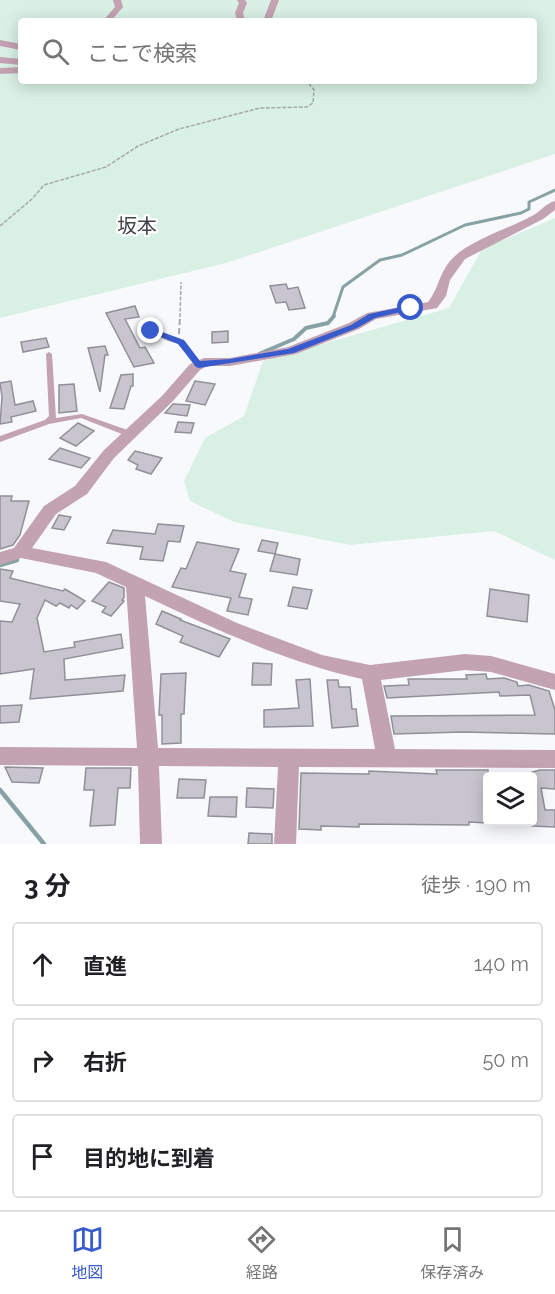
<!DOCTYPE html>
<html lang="ja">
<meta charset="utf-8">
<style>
:root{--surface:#fff;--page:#f6f6f6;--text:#202124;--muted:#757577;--line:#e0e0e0;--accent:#375bcc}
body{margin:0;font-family:Raleway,"Noto Sans JP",sans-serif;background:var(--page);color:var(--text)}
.controls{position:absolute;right:18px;bottom:18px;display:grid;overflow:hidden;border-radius:6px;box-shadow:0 3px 15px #0003}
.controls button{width:54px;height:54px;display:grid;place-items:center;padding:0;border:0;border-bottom:2px solid var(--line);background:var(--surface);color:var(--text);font:30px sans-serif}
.stop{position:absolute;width:18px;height:18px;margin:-14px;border:4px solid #375bcc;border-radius:50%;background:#fff}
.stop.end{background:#375bcc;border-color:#fff;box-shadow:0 2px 6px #0008}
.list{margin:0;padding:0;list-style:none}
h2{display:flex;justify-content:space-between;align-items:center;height:78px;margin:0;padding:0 24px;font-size:26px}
h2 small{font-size:20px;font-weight:400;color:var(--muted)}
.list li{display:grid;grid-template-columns:39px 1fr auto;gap:18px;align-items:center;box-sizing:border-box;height:84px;margin:0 12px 12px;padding:0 12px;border:2px solid var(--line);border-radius:6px}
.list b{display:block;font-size:22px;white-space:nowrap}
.list em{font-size:20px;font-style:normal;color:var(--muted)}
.icon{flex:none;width:33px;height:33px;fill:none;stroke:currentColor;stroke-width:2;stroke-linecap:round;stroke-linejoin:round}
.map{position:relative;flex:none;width:555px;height:844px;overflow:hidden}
.search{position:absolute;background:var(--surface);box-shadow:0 3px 15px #0003;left:18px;right:18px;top:18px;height:66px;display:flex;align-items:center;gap:15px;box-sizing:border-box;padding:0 21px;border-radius:6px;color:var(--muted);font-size:22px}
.sheet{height:366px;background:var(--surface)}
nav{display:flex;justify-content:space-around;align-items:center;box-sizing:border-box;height:84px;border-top:2px solid var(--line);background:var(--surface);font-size:16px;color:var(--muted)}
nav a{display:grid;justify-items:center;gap:3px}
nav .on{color:var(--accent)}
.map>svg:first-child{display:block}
.green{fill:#d8f1e4;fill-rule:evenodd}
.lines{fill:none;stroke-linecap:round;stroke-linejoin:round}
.stream-far2{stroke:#86a2a4;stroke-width:3}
.stream-far1{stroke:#86a2a4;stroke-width:4}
.stream{stroke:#86a2a4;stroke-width:4.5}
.building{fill:#c8c5cf;stroke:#918f98;stroke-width:1.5}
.path-far1{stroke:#a7a9ac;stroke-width:1.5;stroke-dasharray:4 1.5;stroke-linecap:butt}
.path{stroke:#a7a9ac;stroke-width:2;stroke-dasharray:6 3;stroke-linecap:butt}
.lane{fill:#c3a2b2;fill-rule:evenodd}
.street{fill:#c3a2b2;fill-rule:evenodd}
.route{fill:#375bcc}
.labels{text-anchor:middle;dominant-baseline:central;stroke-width:4.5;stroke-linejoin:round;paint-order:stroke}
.far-quarter-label{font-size:20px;fill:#40434b;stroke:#fff}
</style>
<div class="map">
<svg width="555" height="844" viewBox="0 0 555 844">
<rect width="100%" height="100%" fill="#f8f9fd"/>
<path class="green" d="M0 0H555V154L226 263 0 318ZM21 21H534V81H21Z
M555 218V560L494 531 350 545 234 522 190 501 184 481 205 438 244 416 263 361 449 308 482 249Z"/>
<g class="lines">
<path class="stream-far2" d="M333 317 343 287 380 260 402 255 465 225 521 213 529 209V202L555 190"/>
<path class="stream-far1" d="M259 354 294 339 306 328 328 323 334 316"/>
<path class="stream" d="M0 565 17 560
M0 790 44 844"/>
</g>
<path class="building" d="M286 284 288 289 298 287 305 308 289 310 286 302 276 303 270 286Z
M135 306 139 317 125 319 140 348 145 347 154 363 134 367 106 313Z
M228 331V342L212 343V332Z
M46 338 49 347 23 352 21 342Z
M105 346 108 355H105L100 392 88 348Z
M133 374V386H131L124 409 110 408 121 375Z
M11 381 15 405 33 401 36 411 11 417 12 422 0 424 2 397 0 383Z
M195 381 215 384 205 405 186 401Z
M74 384 77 411 59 413V385Z
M173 404 190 405 187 416 165 413Z
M178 422 194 423 191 433 175 432Z
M78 423 94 431 76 446 60 438Z
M60 448 90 458 81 468 49 459Z
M135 451 162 458 151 474 136 469 138 465 128 460Z
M0 496H12L11 501H29L20 535 13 545 0 549Z
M59 515 71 517 64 530 52 528Z
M158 524 184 526 180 542 168 541 163 561 140 559 143 547 107 543 113 530 155 534Z
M262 540 278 543 275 554 258 551Z
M197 542 239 549 230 571 246 574 239 597 252 599 248 615 227 611 231 598 172 587 181 568 186 569Z
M275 554 300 559 297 575 270 571Z
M0 569 13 571 10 578 63 591 65 589 85 601 77 609 71 605 69 608 60 603 56 606 45 600 37 618 44 652 75 647 74 642 121 634 123 648 64 659 65 680 125 675 123 691 30 699 34 669 0 674V621L12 622 20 604 0 601Z
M109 582 124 588V598L122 600 124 601 111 616 102 612 106 607 92 601Z
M293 587 312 590 307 609 288 606Z
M490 589 529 595 527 622 487 616Z
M162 611 181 619 180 620 230 639 219 657 180 642 183 636 156 624Z
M253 663 272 664 271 685H252Z
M186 673 184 714H181V743L162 744V715H159L161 674Z
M486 674 487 679 504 678 517 682 518 686 529 685 549 691 555 710V734L462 732 394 734 391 716 535 715 530 695 500 696 499 692 387 698 384 686 409 685 408 679H467L466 675Z
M310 679 313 726 264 727V710L299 708 296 680Z
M327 680H338L339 687H350L352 709H356L358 726 332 728Z
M22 705 19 722 0 723V706Z
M5 767 43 768 39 783 12 782Z
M86 768H131L130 788H118L115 825 90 826 94 790H84Z
M436 770H488V823L469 822V825L359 824V827L321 826V830L299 829 301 773 369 774V771L437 774Z
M540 770H555V789L541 788 545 810H555V827L532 826V772Z
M179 779 206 780 204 798H177Z
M247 788 274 789 273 808 246 807Z
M210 797H237L236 817 208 816Z
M249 833 272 834V844H248Z"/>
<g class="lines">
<path class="path-far1" d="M0 226 32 199 44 185 106 167 138 146 179 129 260 108 307 107 313 103 314 90 307 81
M180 317 181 282"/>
<path class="path" d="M179 334 180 316"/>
<path class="lane" d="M151 329 172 338 183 341 201 364 203 365 201 366H197L179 344 168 341 149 332 148 331Z
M49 352 52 354 56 418 82 414 133 432 134 434 133 436H127L81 418 49 424 0 442V436L45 420 49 416 46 354Z"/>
<path class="street" d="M113 0H121L123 7 111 21H103L115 7Z
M237 0H245L247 3 243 13 245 21H237L235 13 239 3Z
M271 0H279L271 21H263Z
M0 40 21 44V50L0 46Z
M0 57 21 59V65L0 63Z
M21 67V73L0 74V68Z
M555 201V210L543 219 465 259 450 280 446 296 437 308 376 319 359 329 296 354 230 366H207L200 370 172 402 114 458 87 494 56 514 32 548 106 562 237 623 322 655 370 665 465 654 491 656 555 674V690L491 672 465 670 381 680 395 749 555 750V768L299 767 296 844H274L278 767 159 766 162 844H140L138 766 0 765V747L137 748 126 587 96 573 21 558 0 565V552L14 548 44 506 75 486 104 450 162 396 190 364 204 358H230L288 347 349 323 367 313 428 302C438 290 439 274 450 261 467 241 508 229 532 216 540 212 546 203 555 201ZM145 596C215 629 285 662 362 679L375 749 158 748Z"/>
</g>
<path class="route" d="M411 305 415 308 414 309 375 318 357 328 294 353 199 368 196 367 178 344 146 331 154 329 184 340 200 361 230 359 288 349 351 325 369 314Z"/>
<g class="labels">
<g class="far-quarter-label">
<text x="137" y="226">坂本</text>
</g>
</g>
</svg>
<div class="controls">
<button><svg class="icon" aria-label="layers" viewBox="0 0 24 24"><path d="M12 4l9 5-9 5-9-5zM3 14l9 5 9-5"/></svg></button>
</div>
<div class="stop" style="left:411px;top:308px"></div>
<div class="stop end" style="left:151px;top:331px"></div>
<div class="search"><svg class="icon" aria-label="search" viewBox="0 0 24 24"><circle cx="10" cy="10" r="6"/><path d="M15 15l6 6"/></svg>ここで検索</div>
</div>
<section class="sheet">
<h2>3 分<small>徒歩 · 190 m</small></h2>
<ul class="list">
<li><svg class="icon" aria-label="ahead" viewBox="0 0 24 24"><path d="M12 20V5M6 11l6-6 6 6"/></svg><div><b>直進</b></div><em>140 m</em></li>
<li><svg class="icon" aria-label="right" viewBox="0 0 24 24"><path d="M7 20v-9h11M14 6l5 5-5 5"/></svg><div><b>右折</b></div><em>50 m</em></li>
<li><svg class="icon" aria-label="arrive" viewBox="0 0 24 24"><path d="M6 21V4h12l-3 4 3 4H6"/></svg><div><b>目的地に到着</b></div></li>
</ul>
</section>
<nav>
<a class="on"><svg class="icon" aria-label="map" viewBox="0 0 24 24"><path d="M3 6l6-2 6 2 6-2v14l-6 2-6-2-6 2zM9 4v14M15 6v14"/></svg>地図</a>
<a><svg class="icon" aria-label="directions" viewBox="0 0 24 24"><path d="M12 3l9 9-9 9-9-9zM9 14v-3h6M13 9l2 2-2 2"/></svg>経路</a>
<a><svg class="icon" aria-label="saved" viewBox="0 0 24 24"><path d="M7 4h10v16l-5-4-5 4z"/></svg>保存済み</a>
</nav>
